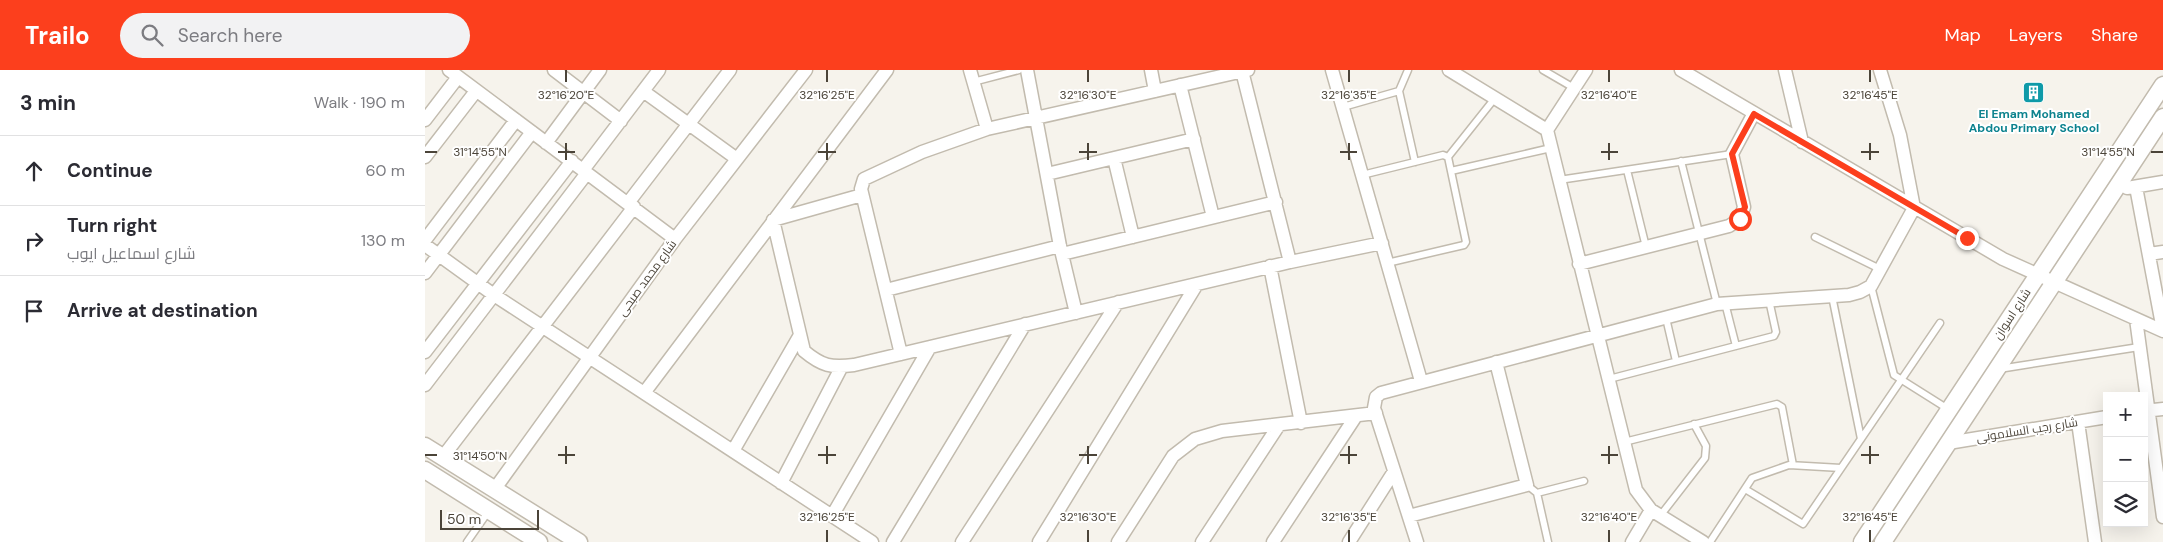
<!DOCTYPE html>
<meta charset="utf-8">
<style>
:root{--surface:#fff;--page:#f2f2f3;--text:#2b2b33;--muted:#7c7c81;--line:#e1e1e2;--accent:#fc3f1d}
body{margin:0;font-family:"DM Sans",Cairo,sans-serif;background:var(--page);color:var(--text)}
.controls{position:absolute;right:15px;bottom:15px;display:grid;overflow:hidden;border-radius:0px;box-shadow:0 5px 20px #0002}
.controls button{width:45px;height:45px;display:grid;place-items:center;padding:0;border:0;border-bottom:1px solid var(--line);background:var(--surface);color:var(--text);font:25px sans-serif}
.scale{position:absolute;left:15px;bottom:12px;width:99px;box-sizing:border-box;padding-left:5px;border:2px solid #4b4439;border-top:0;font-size:14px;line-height:18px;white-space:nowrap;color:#4b4439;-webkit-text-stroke:4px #fff;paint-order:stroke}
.stop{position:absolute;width:15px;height:15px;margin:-11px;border:4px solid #fc3f1d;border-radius:50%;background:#fff}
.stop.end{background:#fc3f1d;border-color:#fff;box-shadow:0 1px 5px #0008}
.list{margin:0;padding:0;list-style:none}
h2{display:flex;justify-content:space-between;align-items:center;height:65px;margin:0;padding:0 20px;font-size:21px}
h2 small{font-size:16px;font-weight:400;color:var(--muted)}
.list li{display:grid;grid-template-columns:32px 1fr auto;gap:15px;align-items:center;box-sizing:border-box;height:70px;padding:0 20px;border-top:1px solid var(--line)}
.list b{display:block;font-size:19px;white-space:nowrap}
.list p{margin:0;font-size:16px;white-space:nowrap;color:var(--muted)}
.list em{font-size:16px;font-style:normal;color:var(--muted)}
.icon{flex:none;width:28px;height:28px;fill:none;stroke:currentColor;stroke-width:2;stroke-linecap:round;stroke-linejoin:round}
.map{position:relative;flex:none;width:1738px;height:472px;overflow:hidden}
header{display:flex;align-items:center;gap:30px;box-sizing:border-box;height:70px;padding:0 25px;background:var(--accent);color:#fff}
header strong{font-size:24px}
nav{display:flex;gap:28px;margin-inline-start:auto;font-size:18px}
.search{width:350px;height:45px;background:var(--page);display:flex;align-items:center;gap:12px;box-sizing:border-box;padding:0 18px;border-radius:28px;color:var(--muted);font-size:19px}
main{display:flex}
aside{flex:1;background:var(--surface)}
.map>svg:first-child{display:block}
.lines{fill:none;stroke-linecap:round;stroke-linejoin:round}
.service-casing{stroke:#c2bbae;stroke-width:9}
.minor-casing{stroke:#c2bbae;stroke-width:15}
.tertiary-casing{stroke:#c2bbae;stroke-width:19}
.service{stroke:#fff;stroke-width:6}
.minor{stroke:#fff;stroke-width:12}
.tertiary{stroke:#fff;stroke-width:16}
.route{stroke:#fc3f1d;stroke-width:6}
.ticks{fill:none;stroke:#4b4439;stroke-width:2}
.labels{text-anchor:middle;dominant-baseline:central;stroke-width:4;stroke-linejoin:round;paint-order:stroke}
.culture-label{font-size:12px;font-weight:bold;fill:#0d838f;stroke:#fff}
.street-label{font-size:12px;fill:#4b4439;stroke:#fff}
.ticks-label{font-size:12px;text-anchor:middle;fill:#4b4439;stroke:#fff;stroke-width:4;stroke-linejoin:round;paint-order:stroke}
</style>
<header>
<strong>Trailo</strong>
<div class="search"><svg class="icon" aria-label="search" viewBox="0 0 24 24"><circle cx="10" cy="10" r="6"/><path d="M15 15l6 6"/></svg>Search here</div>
<nav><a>Map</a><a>Layers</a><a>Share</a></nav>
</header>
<main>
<aside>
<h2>3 min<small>Walk · 190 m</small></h2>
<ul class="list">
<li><svg class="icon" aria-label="ahead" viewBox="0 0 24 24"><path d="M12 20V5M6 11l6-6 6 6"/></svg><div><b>Continue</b></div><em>60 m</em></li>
<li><svg class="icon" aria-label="right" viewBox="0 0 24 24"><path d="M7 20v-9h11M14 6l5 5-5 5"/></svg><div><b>Turn right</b><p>شارع اسماعيل ايوب</p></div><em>130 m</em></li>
<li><svg class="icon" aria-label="arrive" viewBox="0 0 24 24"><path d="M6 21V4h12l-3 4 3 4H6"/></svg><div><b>Arrive at destination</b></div></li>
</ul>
</aside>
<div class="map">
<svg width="1738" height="472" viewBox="0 0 1738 472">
<rect width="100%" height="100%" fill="#f6f3ec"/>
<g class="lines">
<defs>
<path id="service" d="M983 0 974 21 990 92
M1118 0 1149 18
M548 12 594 0
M918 37 974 21
M1023 87 1070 28
M1256 91 1292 234
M1202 100 1221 177
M1026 101 1126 78
M937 105 1018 85 1023 87 1041 172 1039 175 962 193
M1134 110 1307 84
M1390 167 1455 199
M1446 216 1469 305 1523 339
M1407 226 1436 369
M1300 233 1311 276
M1241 248 1251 291
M1574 299 1714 277
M1184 309 1349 266 1351 262 1344 230
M1199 372 1352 334 1357 337 1368 395
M1102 415 1112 423 1159 411
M1320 419 1378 454 1515 253
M1112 423 1123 472
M1235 446 1280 388 1281 376 1269 354
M42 472 63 442
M1285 472 1327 408 1364 395 1416 398"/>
<path id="minor" d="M24 0 250 169
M129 0 196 51
M545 0 562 59
M602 0 635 176 651 243
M726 0 730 21
M907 0 996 311
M1024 0 1122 60 1211 420 1226 440 1278 472
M1256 0 1578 189 1738 261
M1360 0 1377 72
M817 1 865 192
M755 15 788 147
M218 21 312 89
M0 50 33 7
M1122 60 1161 0
M121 73 175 0
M0 87 51 21
M689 88 708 167
M158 100 234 0
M622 104 769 69
M1711 117 1738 260
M1702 118 1738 112
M437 125 348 150 379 281C397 296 406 298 429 295L865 192 957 173
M203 133 305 0
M0 170 91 50
M0 175 69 225 447 472
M637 184 851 132
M1724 184 1738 182
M1154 194 1304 156 1315 149 1319 137 1307 84 1329 43
M845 196 876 353
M0 203 107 62
M461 220 635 176
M1711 249 1738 447
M0 282 147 91
M476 284 436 119 439 109 497 82 562 59 823 0
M0 315 162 103
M219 323 462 0
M1719 341 1738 339
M1653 352 1670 472
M1523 373 1682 347
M308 381 375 265
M17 388 209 137
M356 413 417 296
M69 420 250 169 381 0
M407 446 505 277
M984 446 1102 415 1071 292
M468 472 600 254
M537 472 693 232
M614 472 772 214
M693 472 748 386 770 369 797 361 951 343
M777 472 854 355
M848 472 931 346
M924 472 968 403
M992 472 949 338 951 327 956 323 1292 234 1424 225 1435 222 1446 216 1489 138 1475 65 1455 0
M1207 472 1226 440"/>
<path id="tertiary" d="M0 376 154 472
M0 400 114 472
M1437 472 1738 15
M1458 472 1738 47"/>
</defs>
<use href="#service" class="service-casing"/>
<use href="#minor" class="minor-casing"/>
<use href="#tertiary" class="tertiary-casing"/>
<use href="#service" class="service"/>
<use href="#minor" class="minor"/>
<use href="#tertiary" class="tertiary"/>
</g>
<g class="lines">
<path class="route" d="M1315 149 1320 137 1307 84 1329 44 1542 168"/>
</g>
<path class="ticks" d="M141 0V12M402 0V12M663 0V12M924 0V12M1184 0V12M1445 0V12M141 73V90M402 73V90M663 73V90M924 73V90M1184 73V90M1445 73V90M0 82H12M133 82H150M393 82H411M654 82H672M915 82H932M1176 82H1193M1436 82H1454M1726 82H1738M141 376V394M402 376V394M663 376V394M924 376V394M1184 376V394M1445 376V394M0 385H12M133 385H150M393 385H411M654 385H672M915 385H932M1176 385H1193M1436 385H1454M402 460V472M663 460V472M924 460V472M1184 460V472M1445 460V472"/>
<defs>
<symbol id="building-square" viewBox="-11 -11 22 22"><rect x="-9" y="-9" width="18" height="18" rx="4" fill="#0f9aa8" stroke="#fff"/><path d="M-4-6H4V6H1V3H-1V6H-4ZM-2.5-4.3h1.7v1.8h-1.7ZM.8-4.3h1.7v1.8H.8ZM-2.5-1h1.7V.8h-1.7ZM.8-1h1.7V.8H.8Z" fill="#fff"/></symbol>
</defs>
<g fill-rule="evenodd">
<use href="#building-square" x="1596" y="10" width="25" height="25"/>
</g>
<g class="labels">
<g class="culture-label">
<text x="1609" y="44">El Emam Mohamed<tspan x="1609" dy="14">Abdou Primary School</tspan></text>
</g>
<g class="street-label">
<text transform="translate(222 208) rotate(-54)">شارع محمد صبحى</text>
<text transform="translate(1587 244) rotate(-57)">شارع اسوان</text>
<text transform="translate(1602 360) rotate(-9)">شارع رجب السلامونى</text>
</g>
</g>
<g class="ticks-label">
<text x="141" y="29">32°16'20"E</text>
<text x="402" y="29">32°16'25"E</text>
<text x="663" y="29">32°16'30"E</text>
<text x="924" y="29">32°16'35"E</text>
<text x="1184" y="29">32°16'40"E</text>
<text x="1445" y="29">32°16'45"E</text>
<text x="55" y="86">31°14'55"N</text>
<text x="1683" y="86">31°14'55"N</text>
<text x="55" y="390">31°14'50"N</text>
<text x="402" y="451">32°16'25"E</text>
<text x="663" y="451">32°16'30"E</text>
<text x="924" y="451">32°16'35"E</text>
<text x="1184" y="451">32°16'40"E</text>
<text x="1445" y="451">32°16'45"E</text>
</g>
</svg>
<div class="controls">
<button>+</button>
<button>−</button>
<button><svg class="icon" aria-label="layers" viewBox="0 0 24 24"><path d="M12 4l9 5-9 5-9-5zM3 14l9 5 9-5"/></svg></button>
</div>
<div class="scale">50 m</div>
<div class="stop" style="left:1315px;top:149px"></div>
<div class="stop end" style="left:1542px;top:168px"></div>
</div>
</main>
